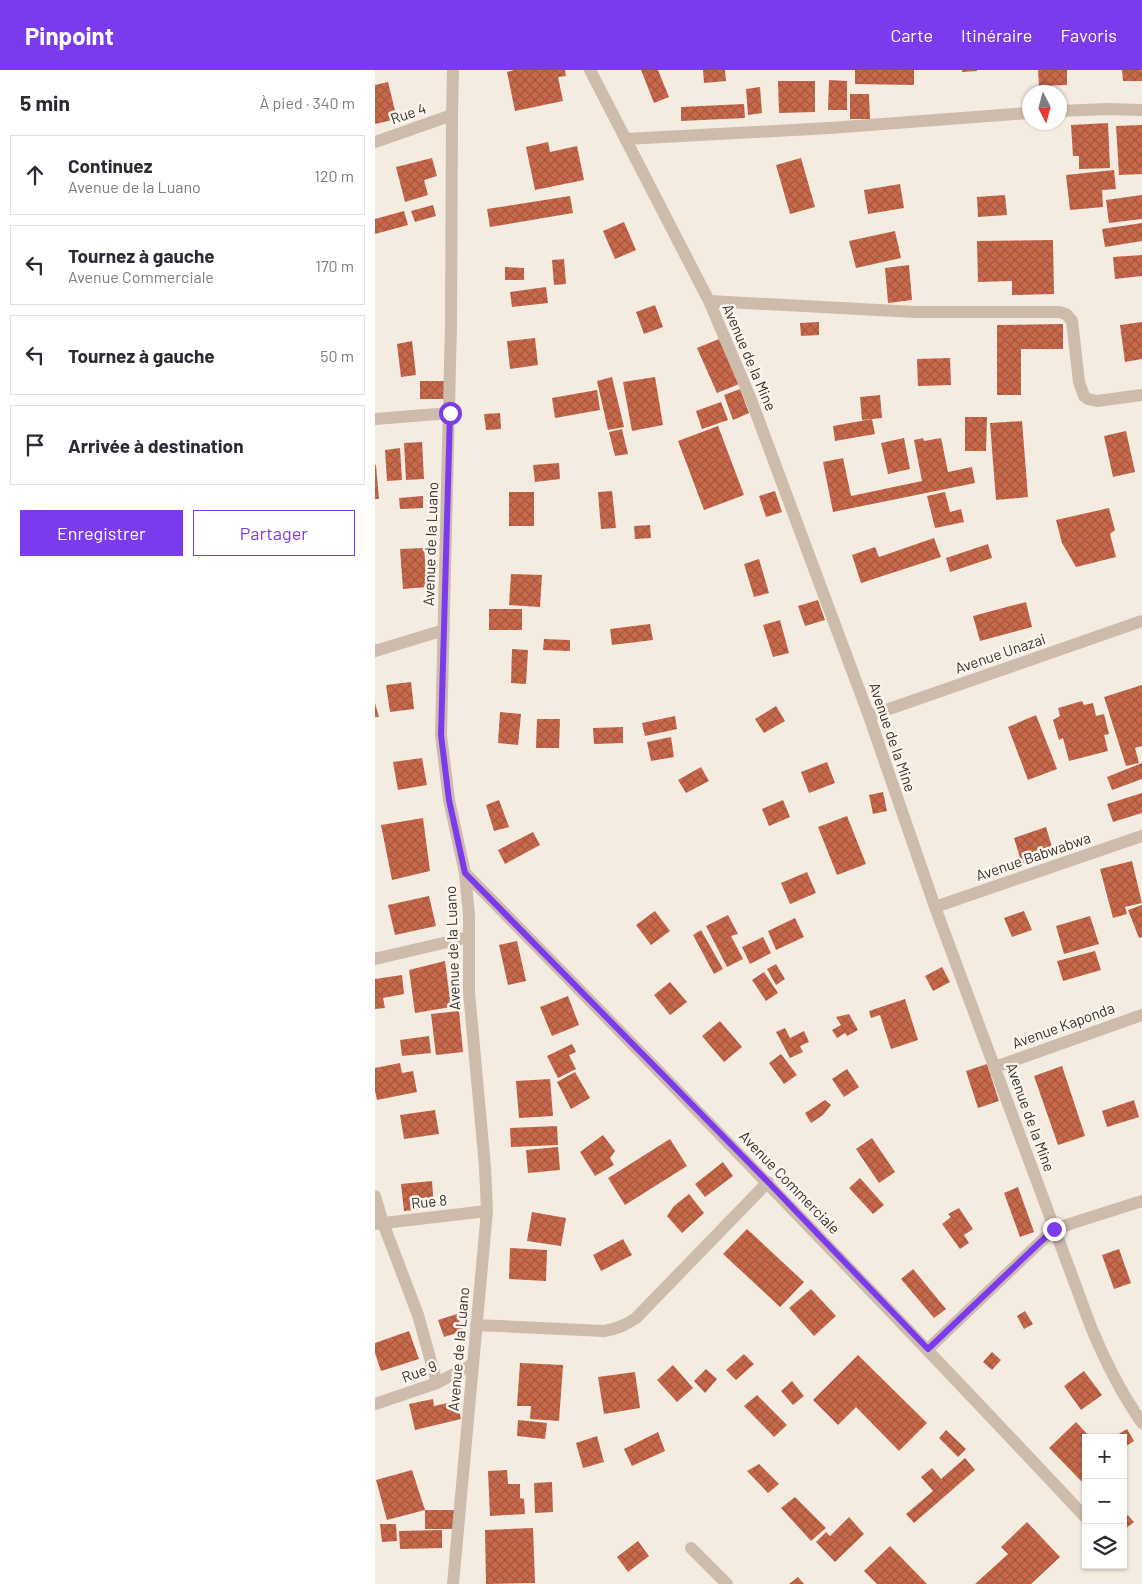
<!DOCTYPE html>
<html lang="fr">
<meta charset="utf-8">
<style>
:root{--surface:#fff;--page:#f7f7f7;--text:#2b2b33;--muted:#7c7c81;--line:#e1e1e2;--accent:#7c3aed}
body{margin:0;font-family:Barlow,sans-serif;background:var(--page);color:var(--text)}
.controls{position:absolute;right:15px;bottom:15px;display:grid;overflow:hidden;border-radius:0px;box-shadow:0 1px 4px #0004}
.controls button{width:45px;height:45px;display:grid;place-items:center;padding:0;border:0;border-bottom:1px solid var(--line);background:var(--surface);color:var(--text);font:25px sans-serif}
.compass{position:absolute;left:647px;top:15px;width:45px;height:45px;border-radius:50%;background:var(--surface);box-shadow:0 1px 4px #0004;rotate:174deg}
.stop{position:absolute;width:15px;height:15px;margin:-11px;border:4px solid #7c3aed;border-radius:50%;background:#fff}
.stop.end{background:#7c3aed;border-color:#fff;box-shadow:0 1px 5px #0008}
.list{margin:0;padding:0;list-style:none}
h2{display:flex;justify-content:space-between;align-items:center;height:65px;margin:0;padding:0 20px;font-size:21px}
h2 small{font-size:16px;font-weight:400;color:var(--muted)}
.list li{display:grid;grid-template-columns:32px 1fr auto;gap:15px;align-items:center;box-sizing:border-box;height:80px;margin:0 10px 10px;padding:0 10px;border:1px solid var(--line);border-radius:0px}
.list b{display:block;font-size:19px;white-space:nowrap}
.list p{margin:0;font-size:16px;white-space:nowrap;color:var(--muted)}
.list em{font-size:16px;font-style:normal;color:var(--muted)}
.actions{display:flex;gap:10px;padding:15px 20px}
.actions a{flex:1;padding:11px 0;border:1px solid var(--accent);border-radius:0px;text-align:center;font-size:18px;color:var(--accent)}
.actions .main{background:var(--accent);color:#fff}
.icon{flex:none;width:28px;height:28px;fill:none;stroke:currentColor;stroke-width:2;stroke-linecap:round;stroke-linejoin:round}
.map{position:relative;flex:none;width:767px;height:1514px;overflow:hidden}
header{display:flex;align-items:center;gap:30px;box-sizing:border-box;height:70px;padding:0 25px;background:var(--accent);color:#fff}
header strong{font-size:24px}
nav{display:flex;gap:28px;margin-inline-start:auto;font-size:18px}
main{display:flex}
aside{flex:1;background:var(--surface)}
.map>svg:first-child{display:block}
.building{fill:url(#building-cross-hatch)}
.lines{fill:none;stroke-linecap:round;stroke-linejoin:round}
.minor{stroke:#cdbbac;stroke-width:12}
.route{stroke:#7c3aed;stroke-width:6}
.labels{text-anchor:middle;dominant-baseline:central;stroke-width:5;stroke-linejoin:round;paint-order:stroke}
.street-label{font-size:15px;fill:#3b302b;stroke:#fbf5ee}
</style>
<header>
<strong>Pinpoint</strong>
<nav><a>Carte</a><a>Itinéraire</a><a>Favoris</a></nav>
</header>
<main>
<aside>
<h2>5 min<small>À pied · 340 m</small></h2>
<ul class="list">
<li><svg class="icon" aria-label="ahead" viewBox="0 0 24 24"><path d="M12 20V5M6 11l6-6 6 6"/></svg><div><b>Continuez</b><p>Avenue de la Luano</p></div><em>120 m</em></li>
<li><svg class="icon" aria-label="left" viewBox="0 0 24 24"><path d="M17 20v-9H6M10 6l-5 5 5 5"/></svg><div><b>Tournez à gauche</b><p>Avenue Commerciale</p></div><em>170 m</em></li>
<li><svg class="icon" aria-label="left" viewBox="0 0 24 24"><path d="M17 20v-9H6M10 6l-5 5 5 5"/></svg><div><b>Tournez à gauche</b></div><em>50 m</em></li>
<li><svg class="icon" aria-label="arrive" viewBox="0 0 24 24"><path d="M6 21V4h12l-3 4 3 4H6"/></svg><div><b>Arrivée à destination</b></div></li>
</ul>
<div class="actions"><a class="main">Enregistrer</a><a>Partager</a></div>
</aside>
<div class="map">
<svg width="767" height="1514" viewBox="0 0 767 1514">
<defs>
<pattern id="building-cross-hatch" width="8" height="8" patternUnits="userSpaceOnUse" patternTransform="scale(1.25)"><rect width="8" height="8" fill="#c8694b"/><path d="M0 0l8 8M0 8l8-8" fill="none" stroke="#a4573f"/></pattern>
</defs>
<rect width="100%" height="100%" fill="#f4ebe1"/>
<path class="building" d="M139 0H190L191 6 183 7 188 31 140 41 132 2Z
M266 0H283L294 27 279 33Z
M328 0H350L351 11 329 13Z
M480 0H539V15L480 14Z
M587 0H602V1L587 2Z
M663 0H692V15L664 16Z
M747 0H767V11H748Z
M454 10 472 11V40H453Z
M403 11H440V42L404 43Z
M13 12 22 49 0 54V15Z
M385 17 387 43 373 45 371 19Z
M475 24H494L495 49H475Z
M369 34 370 48 306 51V37Z
M733 53 735 98 704 99V86H698L696 55Z
M767 55V104L744 105 741 56Z
M173 72 175 82 202 76 209 110 160 120 151 77Z
M57 88 62 106 49 110 53 125 30 132 21 97Z
M426 88 440 137 415 144 401 95Z
M739 100 741 119 727 120 728 137 695 140 691 105Z
M525 114 529 138 493 144 489 120Z
M630 125 632 145 603 147 602 127Z
M767 125V149L734 153 731 130Z
M195 126 198 143 115 157 112 139Z
M58 135 61 146 40 152 36 141Z
M29 141 33 155 0 164V149Z
M249 152 261 180 240 189 228 161Z
M767 153V171L730 177 727 159Z
M520 161 526 188 481 198 474 171Z
M678 170 679 224 637 225V211L603 212 602 171Z
M767 185V206L740 209 738 187Z
M189 189 191 214 179 215 177 190Z
M534 195 537 230 513 233 510 198Z
M130 197 149 198V210H130Z
M171 217 173 233 137 237 135 222Z
M280 235 288 257 269 264 261 242Z
M444 252V265L426 266 425 253Z
M767 252V289L750 292 745 255Z
M688 254V279H646V325H622V255Z
M160 268 163 295 135 299 132 271Z
M344 269 364 314 342 323 322 278Z
M37 271 41 305 26 307 22 274Z
M575 288 576 315 543 316 542 289Z
M237 307 249 357 233 360 222 311Z
M280 307 288 355 257 361 248 312Z
M45 311H70V329H45Z
M365 319 374 343 358 350 349 325Z
M222 320 225 340 180 348 177 328Z
M505 325 507 348 487 350 485 327Z
M346 332 353 350 327 359 321 341Z
M125 343 126 359 111 360 109 344Z
M590 347H612L611 381H590Z
M497 349 500 364 460 371 458 356Z
M647 351 653 427 621 430 615 353Z
M343 356 369 425 329 440 303 371Z
M247 359 253 384 240 386 234 362Z
M751 361 760 402 738 407 729 366Z
M529 368 535 399 513 404 506 373Z
M548 368 549 371 566 368 573 402 597 397 600 413 458 442 448 392 468 388 476 426 547 411 539 370Z
M47 372 49 409 31 410 29 373Z
M25 378 27 410 12 411 10 380Z
M184 393 185 409 160 412 158 395Z
M0 395H1L4 429H0Z
M237 421 241 458 226 459 223 422Z
M400 421 407 442 391 447 384 426Z
M134 422H159V456H134Z
M570 422 575 442 586 439 589 452 560 458 552 426Z
M48 426V438L25 439 24 428Z
M734 438 740 460 735 464 741 487 701 497 687 473 681 450Z
M275 455 276 468 260 469 259 456Z
M559 468 566 487 486 513 477 485 500 477 504 487Z
M613 474 617 488 575 502 571 488Z
M49 478 52 517 28 519 25 479Z
M384 489 394 523 379 527 369 494Z
M136 504 167 505 165 537 134 535Z
M443 530 450 550 430 556 423 536Z
M651 532 657 557 605 571 598 546Z
M114 539H147V560H114Z
M405 550 414 583 398 587 388 555Z
M275 554 278 570 237 575 235 559Z
M169 569 195 570V581L168 580Z
M137 579 153 580 151 614 136 613Z
M36 612 39 639 15 642 11 615Z
M767 615V676L760 678 764 693 751 696 729 627Z
M707 631 709 635 718 633 721 646 729 644 734 664 729 665 733 681 694 691 688 668 684 670 678 650 685 646 683 638Z
M0 633 4 647H0Z
M401 636 410 651 389 663 380 649Z
M125 642 146 644 143 675 123 673Z
M661 645 682 699 653 710 633 657Z
M300 646 302 659 270 666 267 653Z
M162 649H185L184 678H161Z
M248 657V673L219 674 218 658Z
M296 667 299 687 276 691 272 672Z
M47 688 52 715 23 720 18 692Z
M452 692 460 713 434 723 426 702Z
M767 693V709L737 720 732 707Z
M326 697 334 711 311 723 303 710Z
M508 722 512 741 498 744 494 725Z
M767 723V743L738 752 732 734Z
M124 730 134 757 119 761 111 735Z
M408 730 415 747 394 756 387 739Z
M472 746 491 794 462 805 443 757Z
M48 748 55 801 17 810 6 755Z
M671 757 679 784 647 794 639 768Z
M158 762 165 775 130 794 123 780Z
M757 791 767 833 750 837 752 844 738 848 725 799Z
M432 802 441 823 415 834 406 813Z
M54 826 61 856 20 865 13 835Z
M767 835V867L764 868 753 840Z
M280 841 295 861 276 875 261 855Z
M649 841 657 860 637 867 629 848Z
M353 845 363 864 356 866 368 889 352 897 331 856Z
M715 846 724 874 689 884 681 856Z
M420 848 429 867 401 880 393 861Z
M326 860 348 899 339 904 318 865Z
M388 867 396 883 375 894 367 877Z
M142 871 151 911 133 915 124 875Z
M720 881 726 900 688 911 682 891Z
M70 891 76 937 40 943 34 900Z
M401 894 410 909 401 915 392 899Z
M567 897 575 912 558 921 550 906Z
M389 902 403 923 391 931 377 910Z
M27 905 29 924 8 928 10 938 0 939V909Z
M295 912 312 932 295 945 279 925Z
M193 926 204 955 177 966 165 937Z
M530 929 543 970 516 979 505 945 496 948 494 941Z
M84 941 88 982 61 985 56 944Z
M474 944 483 960 472 966 470 963 462 968 457 960 466 955 461 947Z
M345 951 367 977 349 992 327 966Z
M410 958 415 968 429 961 434 972 425 976 428 982 415 988 401 962Z
M54 966 56 983 27 986 25 970Z
M197 974 201 982 194 985 201 999 183 1008 172 986Z
M406 984 422 1005 409 1014 394 993Z
M25 993 27 1003 38 1001 42 1022 2 1030 0 1021V998Z
M612 994 624 1031 603 1038 591 1001Z
M687 996 710 1066 683 1075 659 1006Z
M472 999 484 1017 469 1027 457 1009Z
M200 1002 215 1028 196 1039 182 1012Z
M175 1009 178 1046 144 1048 141 1011Z
M450 1030 456 1035 448 1045 436 1053 430 1043Z
M759 1030 764 1047 732 1057 727 1041Z
M60 1040 64 1064 29 1069 25 1045Z
M182 1056 183 1075 136 1077 135 1058Z
M228 1065 240 1081 235 1088 239 1095 220 1106 205 1082Z
M497 1068 520 1102 504 1113 481 1079Z
M295 1069 312 1096 250 1135 233 1108Z
M183 1077 185 1100 153 1103 151 1080Z
M348 1092 358 1106 330 1127 320 1114Z
M485 1108 509 1135 498 1144 474 1118Z
M57 1111 59 1138 29 1141 26 1114Z
M643 1117 659 1162 645 1167 629 1123Z
M314 1124 329 1143 307 1163 292 1146 299 1136Z
M584 1138 598 1159 589 1165 594 1173 585 1179 567 1154 576 1147 573 1144Z
M157 1142 191 1148 186 1176 152 1171Z
M372 1159 429 1212 405 1237 348 1184Z
M248 1169 257 1185 226 1201 218 1185Z
M135 1178 172 1180 171 1211 134 1209Z
M744 1179 756 1213 739 1219 727 1185Z
M538 1199 571 1239 559 1248 526 1209Z
M436 1219 461 1246 439 1266 414 1238Z
M650 1241 658 1254 649 1259 642 1246Z
M82 1244 88 1261 69 1267 63 1250Z
M34 1261 44 1289 6 1301 0 1283V1273Z
M617 1282 626 1290 617 1300 608 1292Z
M369 1284 379 1294 361 1310 351 1300Z
M483 1285 552 1353 524 1381 481 1337 463 1355 438 1330Z
M145 1293 188 1295 184 1351 155 1349 156 1336H142Z
M298 1295 318 1318 302 1332 282 1310Z
M331 1299 342 1309 330 1323 319 1311Z
M709 1301 727 1325 706 1340 689 1316Z
M260 1302 265 1338 229 1344 223 1307Z
M417 1311 429 1326 418 1335 406 1321Z
M382 1325 412 1355 399 1367 369 1336Z
M58 1329 59 1336 82 1331 86 1349 40 1360 34 1334Z
M143 1350 172 1353 170 1369 142 1366Z
M701 1352 716 1368H711V1416L674 1378Z
M752 1359 759 1371 748 1378V1368H737Z
M571 1360 591 1379 583 1387 564 1368Z
M283 1362 290 1381 257 1396 249 1379Z
M222 1366 229 1392 208 1398 201 1373Z
M590 1388 600 1400 539 1453 531 1444 558 1421 546 1407 557 1398 566 1409Z
M384 1394 404 1414 393 1423 372 1401Z
M37 1400 50 1440H79V1459H50V1440L12 1450 1 1410Z
M132 1400 133 1414H145V1428L149 1429 150 1444 115 1446 113 1401Z
M177 1412 178 1442 160 1443 159 1413Z
M420 1427 451 1458 436 1471 406 1438Z
M748 1440 759 1452 750 1459 748 1457Z
M474 1447 489 1464 460 1492 441 1472 451 1462 455 1466Z
M652 1452 685 1487 656 1514H600L633 1484 626 1477Z
M5 1454H21L22 1471 7 1472Z
M158 1458 160 1513 111 1514 110 1460Z
M67 1460V1478L25 1479 24 1461Z
M263 1471 274 1486 253 1502 242 1487Z
M515 1476 552 1514H502L489 1501Z
M423 1507 429 1514H414Z"/>
<g class="lines">
<path class="minor" d="M215 0 334 231 375 327 494 646 560 837 716 1257C730 1291 746 1323 767 1353
M684 41 733 39 767 40
M251 69 455 58 654 43
M0 72 77 45
M334 231 540 242H684L691 244 697 251 704 312 709 326 713 329 722 331 767 325
M0 349 75 343
M0 581 69 560
M494 646 767 551
M90 803C299 1016 507 1230 711 1448
M560 837 767 766
M0 889 94 867
M620 997 767 945
M0 1126 8 1153 43 1245 62 1313
M0 1154 112 1141
M101 1255 229 1261C242 1259 250 1255 261 1248L393 1112
M553 1279 679 1159 767 1131
M0 1334 62 1313 98 1294
M316 1478 352 1514
M78 1514 112 1141 110 1097 94 922V846L90 803 74 730 66 665 76 254 77 45 78 0"/>
</g>
<g class="lines">
<path class="route" d="M75 343 66 665 74 730 90 803 393 1112 553 1279 679 1159"/>
</g>
<g class="labels">
<g class="street-label">
<text transform="translate(33 43) rotate(-19)">Rue 4</text>
<text transform="translate(375 287) rotate(67)">Avenue de la Mine</text>
<text transform="translate(55 474) rotate(-88)">Avenue de la Luano</text>
<text transform="translate(625 583) rotate(-19)">Avenue Unazai</text>
<text transform="translate(518 667) rotate(71)">Avenue de la Mine</text>
<text transform="translate(658 786) rotate(-19)">Avenue Babwabwa</text>
<text transform="translate(77 878) rotate(-92)">Avenue de la Luano</text>
<text transform="translate(688 955) rotate(-20)">Avenue Kaponda</text>
<text transform="translate(656 1047) rotate(70)">Avenue de la Mine</text>
<text transform="translate(415 1112) rotate(46)">Avenue Commerciale</text>
<text transform="translate(54 1131) rotate(-6)">Rue 8</text>
<text transform="translate(83 1279) rotate(-85)">Avenue de la Luano</text>
<text transform="translate(44 1301) rotate(-21)">Rue 9</text>
</g>
</g>
</svg>
<div class="controls">
<button>+</button>
<button>−</button>
<button><svg class="icon" aria-label="layers" viewBox="0 0 24 24"><path d="M12 4l9 5-9 5-9-5zM3 14l9 5 9-5"/></svg></button>
</div>
<svg class="compass" viewBox="-18 -18 36 36"><path d="M0-13l5 13h-10z" fill="#e53935"/><path d="M0 13l5-13h-10z" fill="#7c7c81"/></svg>
<div class="stop" style="left:75px;top:343px"></div>
<div class="stop end" style="left:679px;top:1159px"></div>
</div>
</main>
